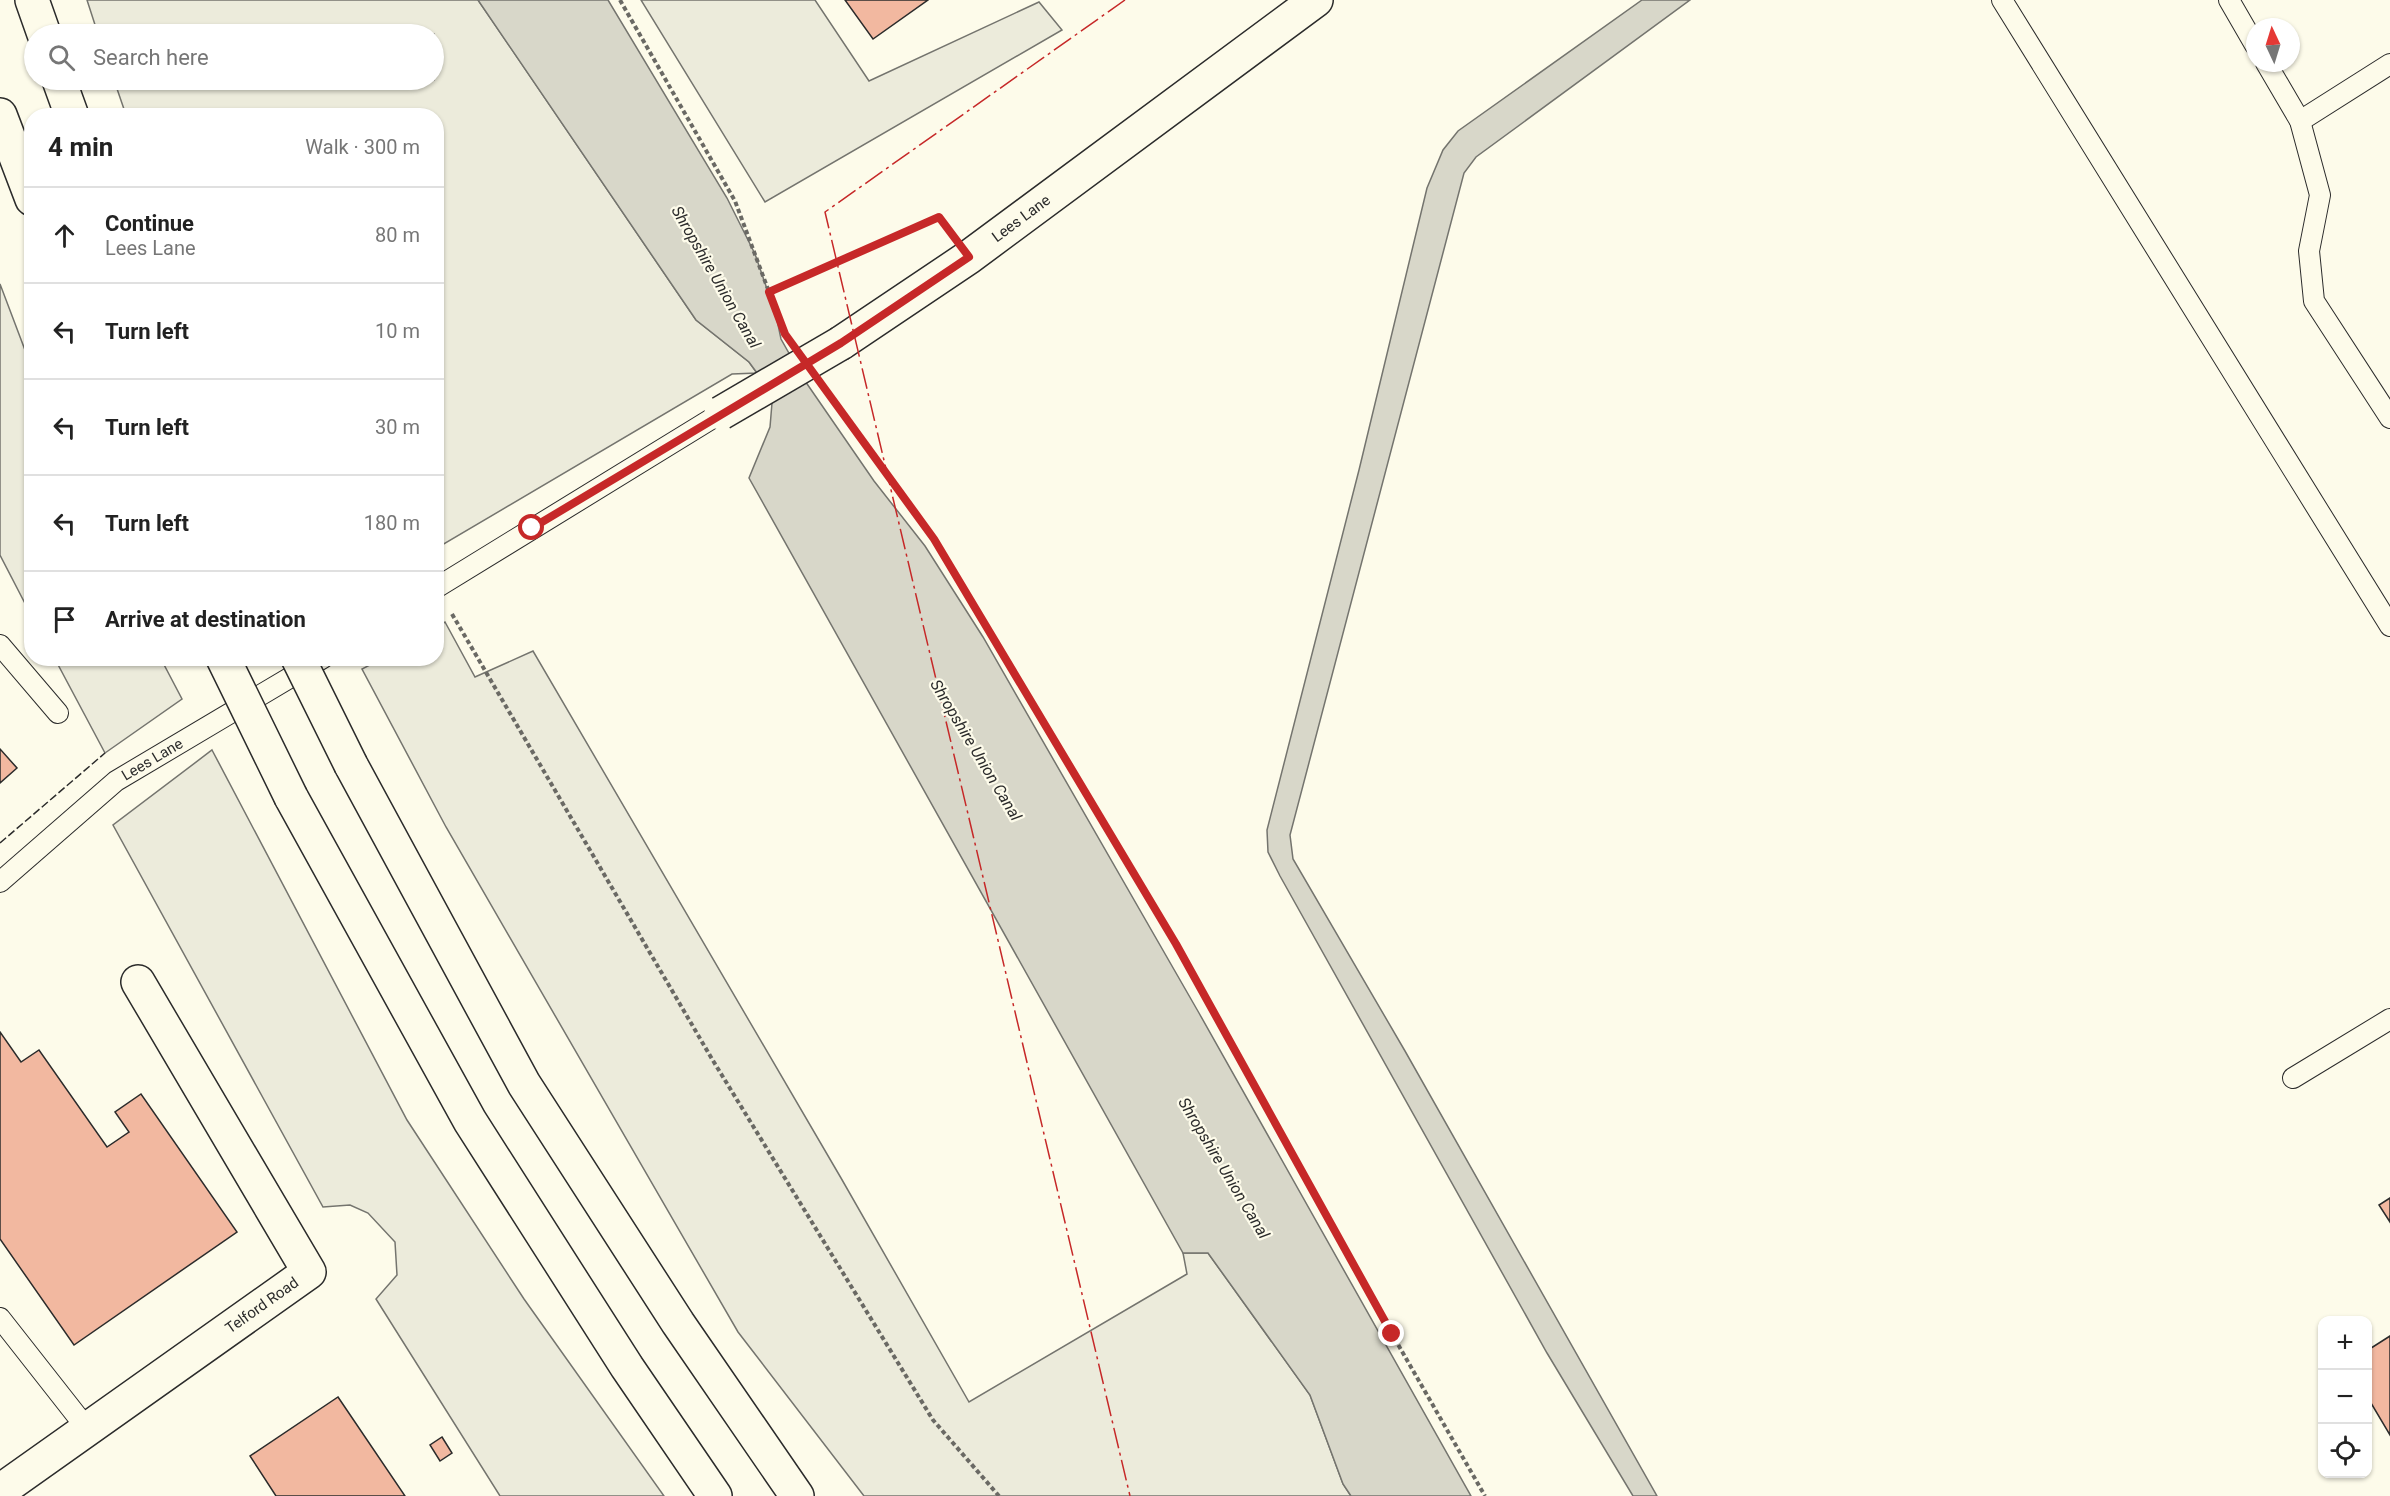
<!DOCTYPE html>
<meta charset="utf-8">
<style>
:root{--surface:#fff;--page:#f6f6f6;--text:#222;--muted:#767676;--line:#e0e0e0}
body{margin:0;font-family:Roboto,sans-serif;background:var(--page);color:var(--text)}
.controls{position:absolute;right:18px;bottom:18px;display:grid;overflow:hidden;border-radius:12px;box-shadow:0 2px 4px #0004}
.controls button{width:54px;height:54px;display:grid;place-items:center;padding:0;border:0;border-bottom:2px solid var(--line);background:var(--surface);color:var(--text);font:30px sans-serif}
.compass{position:absolute;left:2246px;top:18px;width:54px;height:54px;border-radius:50%;background:var(--surface);box-shadow:0 2px 4px #0004;rotate:356deg}
.stop{position:absolute;width:18px;height:18px;margin:-14px;border:4px solid #c62828;border-radius:50%;background:#fff}
.stop.end{background:#c62828;border-color:#fff;box-shadow:0 2px 6px #0008}
.list{margin:0;padding:0;list-style:none}
h2{display:flex;justify-content:space-between;align-items:center;height:78px;margin:0;padding:0 24px;font-size:26px}
h2 small{font-size:20px;font-weight:400;color:var(--muted)}
.list li{display:grid;grid-template-columns:39px 1fr auto;gap:18px;align-items:center;box-sizing:border-box;height:96px;padding:0 24px;border-top:2px solid var(--line)}
.list b{display:block;font-size:22px;white-space:nowrap}
.list p{margin:0;font-size:20px;white-space:nowrap;color:var(--muted)}
.list em{font-size:20px;font-style:normal;color:var(--muted)}
.icon{flex:none;width:33px;height:33px;fill:none;stroke:currentColor;stroke-width:2;stroke-linecap:round;stroke-linejoin:round}
.map{position:relative;flex:none;width:2390px;height:1496px;overflow:hidden}
.search{position:absolute;background:var(--surface);box-shadow:0 2px 4px #0004;left:24px;top:24px;width:420px;height:66px;display:flex;align-items:center;gap:15px;box-sizing:border-box;padding:0 21px;border-radius:33px;color:var(--muted);font-size:22px}
.panel{position:absolute;background:var(--surface);box-shadow:0 2px 4px #0004;left:24px;top:108px;width:420px;height:558px;border-radius:24px}
.map>svg:first-child{display:block}
.green{fill:#ecebdb;stroke:#74746e;stroke-width:1.5}
.water{fill:#d8d7c9;stroke:#74746e;stroke-width:1.5}
.building{fill:#f2b8a0;stroke:#2b2b2b;stroke-width:1.5}
.lines{fill:none;stroke-linecap:round;stroke-linejoin:round}
.lane-casing{stroke:#2b2b2b;stroke-width:22}
.street-casing{stroke:#2b2b2b;stroke-width:36}
.highway-casing{stroke:#2b2b2b;stroke-width:36}
.path{stroke:#6a6964;stroke-width:4;stroke-dasharray:4.5 3;stroke-linecap:butt}
.lane{stroke:#fdfbea;stroke-width:20}
.street{stroke:#fdfbea;stroke-width:33}
.highway{stroke:#fdfbea;stroke-width:33}
.street-bridge-casing{stroke:#2b2b2b;stroke-width:36;stroke-linecap:butt}
.highway-bridge-casing{stroke:#2b2b2b;stroke-width:36;stroke-linecap:butt}
.street-bridge{stroke:#fdfbea;stroke-width:33}
.highway-bridge{stroke:#fdfbea;stroke-width:33}
.fence{stroke:#2b2b2b;stroke-width:1.5;stroke-dasharray:8 3;stroke-linecap:butt}
.power{stroke:#c62828;stroke-width:1.5;stroke-dasharray:21 4.5 3 4.5;stroke-linecap:butt}
.route{stroke:#c62828;stroke-width:8}
.labels{text-anchor:middle;dominant-baseline:central;stroke-width:4.5;stroke-linejoin:round;paint-order:stroke}
.street-label{font-size:15px;fill:#2b2b2b;stroke:#fdfbea}
.water-label{font-size:16px;font-style:italic;fill:#2b2b2b;stroke:#fdfbea}
</style>
<div class="map">
<svg width="2390" height="1496" viewBox="0 0 2390 1496">
<rect width="100%" height="100%" fill="#fdfbea"/>
<path class="green" d="M87 0H478L696 320 749 362 757 373 732 374 437 548 436 116 126 115 114 80H434V34H98Z
M641 0H815L869 81 1039 2 1062 30 765 202Z
M0 284 31 366V615L0 555Z
M445 622 475 677 533 651 841 1178 969 1402 1187 1274 1183 1253H1208L1310 1395 1343 1484 1351 1496H864L738 1332 446 827 362 669 381 659 436 658 437 627Z
M55 659H161L182 699 105 753Z
M212 750 407 1120 524 1299 664 1496H500L376 1299 397 1275 395 1242 368 1213 350 1205 323 1207 113 825Z"/>
<path class="water" d="M478 0H608L727 198 755 254 776 315 781 339 803 378 874 481 925 546 983 637 1199 1013 1471 1496H1351L1343 1484 1310 1395 1208 1253H1183L749 478 770 427 772 403 757 373 749 362 696 320Z
M1642 0H1690L1476 157 1464 173 1290 835 1293 859 1405 1051 1657 1496H1633L1547 1353 1280 876 1268 852 1267 830 1359 470 1427 188 1443 150 1458 131Z"/>
<path class="building" d="M845 0H928L873 39Z
M0 749 17 768 0 783Z
M0 1032 21 1062 39 1050 107 1147 129 1132 115 1112 141 1094 237 1232 74 1345 0 1239Z
M2390 1198V1222L2379 1205Z
M2390 1336V1435L2368 1398V1350Z
M338 1397 405 1496H276L250 1456Z
M442 1437 452 1453 440 1461 430 1445Z"/>
<g class="lines">
<defs>
<g id="lane">
<path d="M2002 0 2390 626"/>
<path d="M2229 0 2255 45"/>
<path d="M2266 63 2300 121 2320 195 2309 251 2314 301 2390 418"/>
<path d="M2300 121 2390 64"/>
<path d="M436 588 721 413"/>
<path d="M0 645 58 713"/>
<path id="s1" d="M0 882 116 781 323 658"/>
<path d="M2293 1078 2390 1019"/>
<path d="M0 1318 88 1430"/>
</g>
<g id="street">
<path id="s2" d="M841 343 969 257 1316 0"/>
<path id="s3" d="M0 1491 309 1272 138 982"/>
</g>
<path id="highway" d="M32 0 44 34
M59 80 72 116
M0 115 32 199
M351 765 524 1084 678 1323 797 1496
M291 797 470 1121 627 1367 715 1496"/>
</defs>
<use href="#lane" class="lane-casing"/>
<use href="#street" class="street-casing"/>
<use href="#highway" class="highway-casing"/>
<path class="path" d="M620 0 735 201 784 332
M769 292 939 217 945 225
M828 394 934 539 1176 944 1392 1334 1485 1496
M452 614 712 1059 933 1420 999 1496"/>
<use href="#lane" class="lane"/>
<use href="#street" class="street"/>
<use href="#highway" class="highway"/>
<defs>
<path id="street-bridge" d="M721 413 841 343"/>
<path id="highway-bridge" d="M223 658 291 797
M298 658 351 765"/>
</defs>
<use href="#street-bridge" class="street-bridge-casing"/>
<use href="#highway-bridge" class="highway-bridge-casing"/>
<use href="#street-bridge" class="street-bridge"/>
<use href="#highway-bridge" class="highway-bridge"/>
<path class="fence" d="M0 843 105 753"/>
<path class="power" d="M1125 0 825 212 1130 1496"/>
</g>
<g class="lines">
<path class="route" d="M532 528 841 343 969 257 939 217 769 292 785 334 934 539 1176 944 1392 1334"/>
</g>
<g class="labels">
<g class="street-label">
<text stroke="none"><textPath href="#s2" startOffset="219">Lees Lane</textPath></text>
<text stroke="none"><textPath href="#s1" startOffset="196">Lees Lane</textPath></text>
<text stroke="none"><textPath href="#s3" startOffset="321">Telford Road</textPath></text>
</g>
<g class="water-label">
<text transform="translate(716 277) rotate(60)">Shropshire Union Canal</text>
<text transform="translate(976 750) rotate(59)">Shropshire Union Canal</text>
<text transform="translate(1224 1168) rotate(59)">Shropshire Union Canal</text>
</g>
</g>
</svg>
<div class="controls">
<button>+</button>
<button>−</button>
<button><svg class="icon" aria-label="locate" viewBox="0 0 24 24"><circle cx="12" cy="12" r="6"/><path d="M12 2v4M12 18v4M2 12h4M18 12h4"/></svg></button>
</div>
<svg class="compass" viewBox="-18 -18 36 36"><path d="M0-13l5 13h-10z" fill="#e53935"/><path d="M0 13l5-13h-10z" fill="#767676"/></svg>
<div class="stop" style="left:532px;top:528px"></div>
<div class="stop end" style="left:1392px;top:1334px"></div>
<div class="search"><svg class="icon" aria-label="search" viewBox="0 0 24 24"><circle cx="10" cy="10" r="6"/><path d="M15 15l6 6"/></svg>Search here</div>
<section class="panel">
<h2>4 min<small>Walk · 300 m</small></h2>
<ul class="list">
<li><svg class="icon" aria-label="ahead" viewBox="0 0 24 24"><path d="M12 20V5M6 11l6-6 6 6"/></svg><div><b>Continue</b><p>Lees Lane</p></div><em>80 m</em></li>
<li><svg class="icon" aria-label="left" viewBox="0 0 24 24"><path d="M17 20v-9H6M10 6l-5 5 5 5"/></svg><div><b>Turn left</b></div><em>10 m</em></li>
<li><svg class="icon" aria-label="left" viewBox="0 0 24 24"><path d="M17 20v-9H6M10 6l-5 5 5 5"/></svg><div><b>Turn left</b></div><em>30 m</em></li>
<li><svg class="icon" aria-label="left" viewBox="0 0 24 24"><path d="M17 20v-9H6M10 6l-5 5 5 5"/></svg><div><b>Turn left</b></div><em>180 m</em></li>
<li><svg class="icon" aria-label="arrive" viewBox="0 0 24 24"><path d="M6 21V4h12l-3 4 3 4H6"/></svg><div><b>Arrive at destination</b></div></li>
</ul>
</section>
</div>
